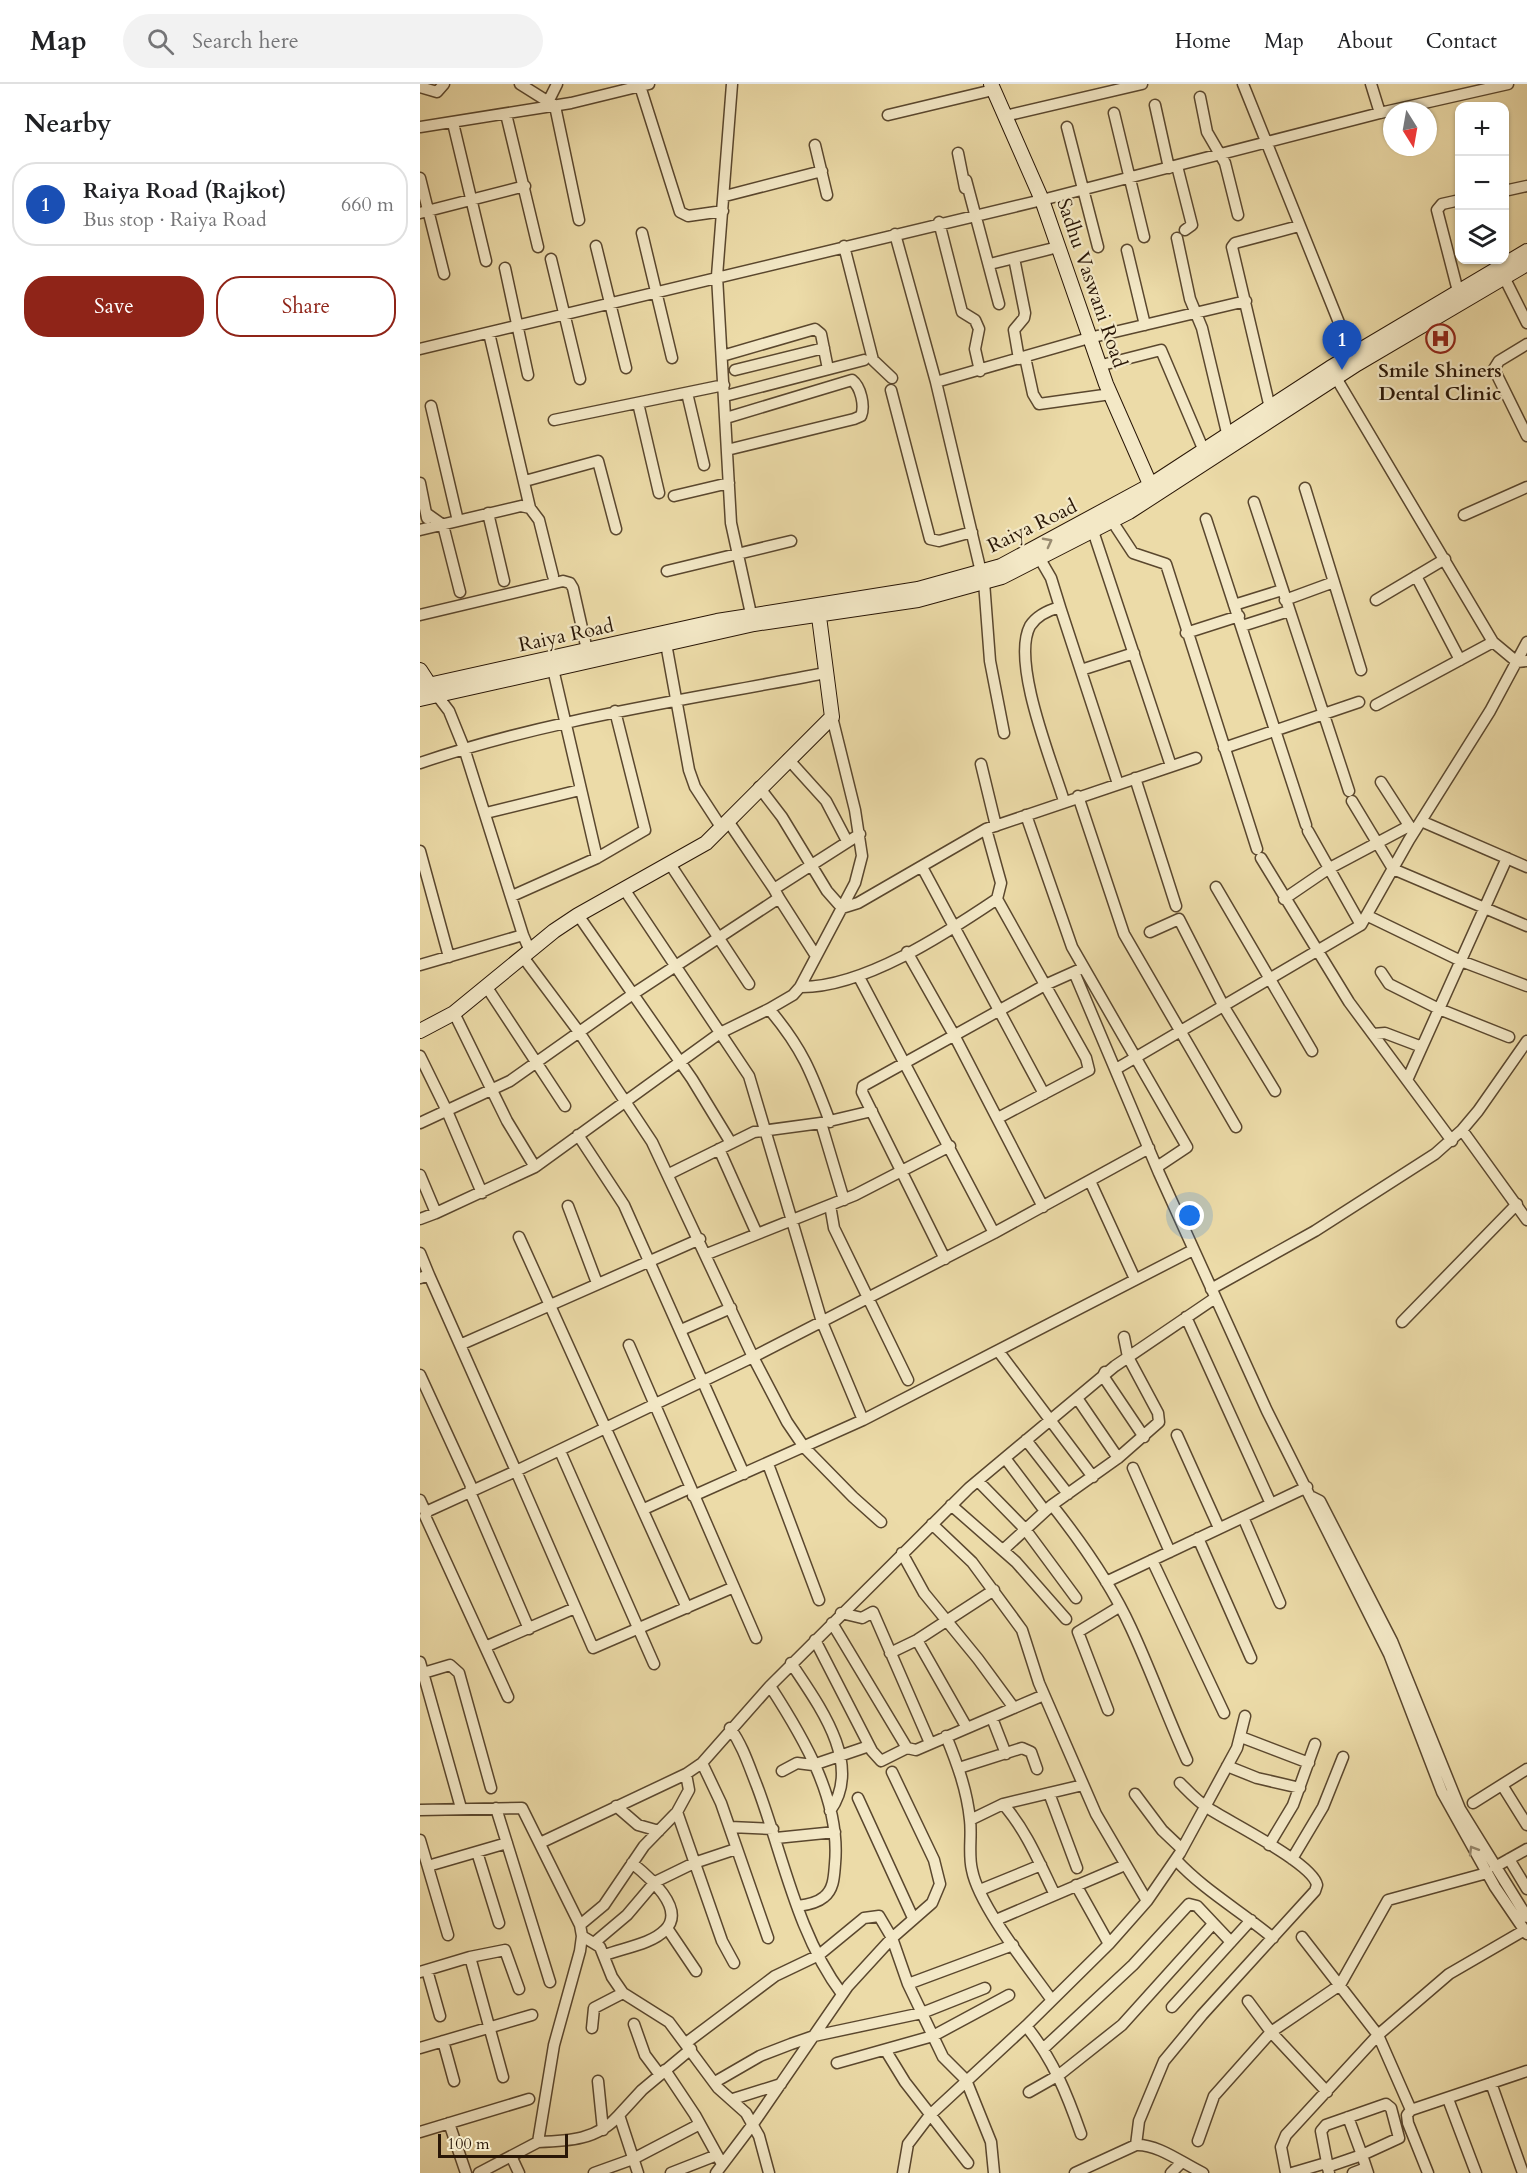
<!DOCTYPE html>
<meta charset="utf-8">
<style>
:root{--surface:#fff;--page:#f2f2f2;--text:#202124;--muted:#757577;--line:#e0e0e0;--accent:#8f2418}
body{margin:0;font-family:Cardo,serif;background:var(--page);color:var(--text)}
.controls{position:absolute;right:18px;top:18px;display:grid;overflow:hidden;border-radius:12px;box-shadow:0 2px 4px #0004}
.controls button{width:54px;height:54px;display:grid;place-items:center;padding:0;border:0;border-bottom:2px solid var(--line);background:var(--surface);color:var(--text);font:30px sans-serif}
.compass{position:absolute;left:963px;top:18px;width:54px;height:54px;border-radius:50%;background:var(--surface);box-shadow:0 2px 4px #0004;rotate:169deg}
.scale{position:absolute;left:18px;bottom:15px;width:130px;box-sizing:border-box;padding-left:6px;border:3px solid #291606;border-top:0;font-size:16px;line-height:21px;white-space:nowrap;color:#291606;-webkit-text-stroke:4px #f3e8c6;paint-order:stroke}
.you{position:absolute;left:770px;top:1132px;width:21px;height:21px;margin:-15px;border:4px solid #fff;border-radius:50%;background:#1a73e8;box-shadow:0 0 0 9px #1a73e833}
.badge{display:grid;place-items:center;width:39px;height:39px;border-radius:50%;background:var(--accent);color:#fff;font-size:20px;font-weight:700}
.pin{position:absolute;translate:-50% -50px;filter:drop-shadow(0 2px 3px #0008)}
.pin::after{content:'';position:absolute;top:32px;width:21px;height:18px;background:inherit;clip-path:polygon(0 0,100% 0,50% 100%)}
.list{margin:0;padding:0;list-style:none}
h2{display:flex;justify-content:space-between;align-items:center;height:78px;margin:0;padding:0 24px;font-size:26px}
h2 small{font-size:20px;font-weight:400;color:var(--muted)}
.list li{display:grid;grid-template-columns:39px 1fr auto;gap:18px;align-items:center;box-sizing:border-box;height:84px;margin:0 12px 12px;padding:0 12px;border:2px solid var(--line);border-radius:24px}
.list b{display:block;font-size:22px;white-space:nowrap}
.list p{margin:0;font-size:20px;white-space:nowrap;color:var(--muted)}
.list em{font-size:20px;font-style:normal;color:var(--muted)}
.actions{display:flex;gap:12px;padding:18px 24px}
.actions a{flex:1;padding:14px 0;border:2px solid var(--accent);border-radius:24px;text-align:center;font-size:21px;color:var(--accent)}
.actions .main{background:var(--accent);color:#fff}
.icon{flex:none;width:33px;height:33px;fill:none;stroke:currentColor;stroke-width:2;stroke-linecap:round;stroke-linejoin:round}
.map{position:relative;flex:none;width:1107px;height:2089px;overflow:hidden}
header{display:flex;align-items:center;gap:36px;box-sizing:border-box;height:84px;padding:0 30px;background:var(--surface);border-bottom:2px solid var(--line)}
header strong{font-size:28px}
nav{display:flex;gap:33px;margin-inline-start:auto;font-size:21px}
.search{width:420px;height:54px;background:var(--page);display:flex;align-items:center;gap:15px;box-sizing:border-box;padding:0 21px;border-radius:33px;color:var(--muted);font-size:22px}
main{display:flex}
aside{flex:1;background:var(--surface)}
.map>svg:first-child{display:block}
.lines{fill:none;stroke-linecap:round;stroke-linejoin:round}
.street-casing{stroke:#5a472e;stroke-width:13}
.secondary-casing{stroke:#291606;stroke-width:16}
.street{stroke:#f3e8c6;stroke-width:10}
.secondary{stroke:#f3e8c6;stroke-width:14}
.oneway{stroke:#988a70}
.labels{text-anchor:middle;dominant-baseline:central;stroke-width:4.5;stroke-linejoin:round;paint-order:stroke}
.street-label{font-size:20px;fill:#291606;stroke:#f3e8c6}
.poi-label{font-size:20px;font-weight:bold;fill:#291606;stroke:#f3e8c6}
</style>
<header>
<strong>Map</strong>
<div class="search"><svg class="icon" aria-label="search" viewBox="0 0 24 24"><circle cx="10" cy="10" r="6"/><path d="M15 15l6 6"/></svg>Search here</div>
<nav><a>Home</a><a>Map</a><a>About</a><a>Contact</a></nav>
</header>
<main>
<aside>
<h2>Nearby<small></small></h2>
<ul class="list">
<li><span class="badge" style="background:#1a4fb4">1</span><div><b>Raiya Road (Rajkot)</b><p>Bus stop · Raiya Road</p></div><em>660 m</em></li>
</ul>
<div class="actions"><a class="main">Save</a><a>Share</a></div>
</aside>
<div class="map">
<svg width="1107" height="2089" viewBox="0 0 1107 2089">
<rect width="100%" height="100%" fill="#ecdba8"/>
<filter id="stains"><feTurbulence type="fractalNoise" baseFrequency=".00333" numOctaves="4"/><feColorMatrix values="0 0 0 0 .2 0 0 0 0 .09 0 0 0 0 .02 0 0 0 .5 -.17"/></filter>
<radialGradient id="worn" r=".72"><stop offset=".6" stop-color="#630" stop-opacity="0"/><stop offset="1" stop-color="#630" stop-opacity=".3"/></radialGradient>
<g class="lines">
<defs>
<path id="street" d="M100 0 135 22 159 136
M312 0 297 192 311 439 333 539
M823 0 932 271
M951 0 960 29
M220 2 260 128 268 132 303 127
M0 3 17 8 24 0
M780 13 787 48 805 79 818 131
M128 18 137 0
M735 21 749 84
M694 29 724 153
M86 30 118 163
M468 31 573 6
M585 32 722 0
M33 39 66 177
M0 43 151 19 229 0
M647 43 678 163
M395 61 407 111
M538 69 545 104
M757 82 772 141 765 146
M0 94 24 190
M546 96 579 220
M1084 107 1107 102
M305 112 402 87
M1040 116 1022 120 1017 126 1040 215
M0 129 105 102
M519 138 542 228 555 236 559 245 555 265 560 287
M222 149 252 274
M475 150 516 298 561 488
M757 154 770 215 782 244 808 353
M176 162 206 284
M424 162 453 276 472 294
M707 166 725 241
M594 174 605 229 604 234 594 246 599 275
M131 175 160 295
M570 180 638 163
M85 184 108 291
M1084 193 1107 239
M69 249 110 424
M1107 260 1079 277 1074 285 1107 352
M0 265 622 116 960 29 1088 0
M302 272 395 245 401 250 408 285
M605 273 613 310 619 320 691 310
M686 280 741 266 784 367
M315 286 404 264
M912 287 1073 558 1097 578 1107 577
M516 298 669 254 826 217
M471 306 510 455 519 457 552 448
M267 309 284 381
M305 312 444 276
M218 319 239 409
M11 322 38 437
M850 324 812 163 815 159 879 142
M306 334 432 296C441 303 445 322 441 332L434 335 307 366
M134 336 304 301
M105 397 178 377 196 445
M0 399 7 434
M885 404 941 586
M254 412 309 399
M834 418 929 707
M6 429 23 441 40 508
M68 429 84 497
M1044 431 1107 403
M786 435 886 741
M692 437 713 469 746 480 837 765
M0 446 101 422 110 424 119 436 133 492
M673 447 751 682
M620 475 631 494 640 523C629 526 617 531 610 542 591 578 632 678 644 717
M247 487 371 457
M996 492 1040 576
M564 498 570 577 584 649
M865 516 914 498
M956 516 1025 475
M814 521 862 506
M640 523 698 700
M0 531 143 497 150 499 153 504 167 566
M822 542 869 527
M766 549 819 532
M245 554 269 686 275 703 301 743
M133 585 177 774
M661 586 714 569
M16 610 29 627 44 664 103 851 110 867
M956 621 1073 558
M804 664 939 618
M368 675 406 717 427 757
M0 679C132 634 269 616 405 589
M561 680 576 742
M715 694 756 822
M961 698 992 746
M339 703 362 733 407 807 422 824 438 819 566 745 776 674
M658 712 704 850 816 1043
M932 717 973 785 1107 842
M66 729 160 706
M606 731 652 863 767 1063 737 1083
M308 737 354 805
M1001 737 1107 783
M888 747 941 841
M0 767 29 873
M841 774 929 918 1032 1057
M250 780 329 900
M502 783 624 1010
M796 803 892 967
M204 805 329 992 402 1238 443 1336
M92 812 177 774 225 746 195 627
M359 814 396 872
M577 815 666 974 669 986 578 1034
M864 815 908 785 989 742
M158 831 272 995 311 1059
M948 832 1041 877 1107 902
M730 848 759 835 804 923 855 1007
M487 868 534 951 623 1123
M103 873 159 948 232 1058 333 1273 367 1338 384 1363 433 1413 461 1438
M0 881 103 851
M654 888 739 1089 847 1327 969 1570 1022 1708 1075 1803 1107 1850
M961 888 969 900 1019 925 1089 953
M439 893 574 1149
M66 902 145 1022
M380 903C443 904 525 850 577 815L581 799 566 745
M349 925C383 965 392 990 410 1038
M34 929 87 1037 115 1083
M953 950 965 949 1002 963
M0 972 27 1027 62 1109
M696 985 941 841 989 756 1070 627 1107 558
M988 994 1087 774
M0 1039 90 997 213 910 359 814 354 805 440 750
M401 1039 424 1116
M1042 1046 1107 1136
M158 1051 204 1121 324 1390
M299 1065 337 1150
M249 1090 334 1048 401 1039 452 1027
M0 1091 16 1129 0 1135
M670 1097 715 1195
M410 1121 414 1144 488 1296
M148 1122 177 1199
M16 1129 115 1083 300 949 349 925 373 911 380 903 435 799 442 772 435 726 412 633
M99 1153 267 1524
M0 1169 9 1191 0 1194
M287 1170 435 1111 530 1062
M525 1175 442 1008 443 1002 625 901 663 884
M9 1191 96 1387 8 1427 5 1432 88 1613
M791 1205 895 1147 1015 1070 1042 1046 1058 1027 1107 957
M766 1233 851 1420
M982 1238 1097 1120
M261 1246 311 1224
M42 1260 280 1155
M209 1261 336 1554
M579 1268 673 1393
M685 1288 683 1292 724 1353
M0 1291 51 1402 50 1408 109 1545
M657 1314 698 1374
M757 1351 799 1444
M606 1356 648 1410
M140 1367 234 1580
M585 1374 625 1427
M348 1380 399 1516
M713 1384 750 1468
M558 1397 605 1445 656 1514
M273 1412 443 1336 773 1166
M892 1413 900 1417 972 1557 1040 1725 1107 1833
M0 1416 6 1429
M531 1421 596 1478 646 1535
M632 1421C662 1459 691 1500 711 1544 731 1587 747 1632 767 1676
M224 1425 270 1404
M823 1433 860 1519
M512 1440 552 1478 602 1546 619 1599 676 1730 727 1817
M778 1454 831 1574
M583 1466 632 1421 698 1374 739 1338 738 1329 708 1273 704 1253
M482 1469 504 1509 558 1575 594 1624
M732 1476 804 1629
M686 1498 887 1403
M314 1503 173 1564 96 1387 333 1273 574 1149 729 1064
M421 1529 442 1534 453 1528 510 1659
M412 1539 487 1664
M395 1556 452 1667 461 1677 487 1664 496 1666 624 1611
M497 1556 547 1644
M65 1563 155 1524
M470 1569 497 1556 574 1506
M0 1578 41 1724
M371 1579C398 1620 444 1680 410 1727
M0 1590 30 1581 39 1589 71 1704
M350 1602C383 1653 421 1716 415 1780 414 1792 414 1805 404 1813 397 1819 386 1821 378 1822
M688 1626 658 1548 699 1523
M572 1634 586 1670
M310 1644C323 1662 329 1682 337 1702 363 1771 377 1850 422 1910
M526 1652C537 1679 547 1706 550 1736 552 1752 548 1770 552 1786 559 1822 609 1884 631 1915
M821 1653 889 1679
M282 1679 301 1719 348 1854
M807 1682 837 1694 880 1704
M539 1684 602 1664 611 1668 617 1685
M362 1687 377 1679 393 1681 449 1662
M1082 1701 1107 1741
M629 1709 657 1784
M715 1710 742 1746 762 1765
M438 1714 493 1834
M1053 1719 1107 1685
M583 1720C606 1746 619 1778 634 1809
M196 1722 218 1741 239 1747
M76 1724 130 1898
M0 1726 102 1724 160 1841 162 1852 160 1867 134 1961 118 2058 59 2089
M257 1728 302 1857 314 1879
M550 1736 583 1720 663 1701
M310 1743 353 1745
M356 1754 415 1748
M0 1756 28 1851
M120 1759 266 1690 282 1679 350 1602 549 1404 695 1282 795 1214
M849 1761 873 1721 895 1660
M57 1768 79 1839
M872 1775 903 1723 923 1673
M1089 1775 1107 1805
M756 1776C785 1807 821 1827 853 1854
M8 1782 87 1759
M1075 1783 1107 1765
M656 1801 689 1860
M560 1806 621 1781
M576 1836 705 1781
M160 1841 184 1821 224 1762 257 1728 269 1706 266 1690
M247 1844 276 1887
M162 1852 180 1863 192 1893 203 1909 249 1938 298 2004 326 2029 339 2052 349 2089
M882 1853 958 1951 991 2026
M175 1858 207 1831 235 1798 274 1779 316 1765
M185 1871C203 1864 232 1860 245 1846 267 1825 228 1792 212 1779
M50 1873 83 1993
M7 1886 20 1932
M0 1888 50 1873 85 1866 99 1905
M488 1900 593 1861
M828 1917 851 1948 907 2008
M752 1923 831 1836
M214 1940 225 1971 240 1991
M606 1942C633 1975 647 2010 661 2050
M172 1944 174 1924 203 1909
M23 1957 34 1997
M266 1959 355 1892 399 1871 444 1834 459 1832 472 1854 488 1900 523 1973 546 1996 571 2058 574 2089
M0 1964 112 1931
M624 1964 713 1881 769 1820 777 1822 811 1858
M466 1967 485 1998 548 2079
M417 1979 513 1952 589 1911
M245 1986 275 2031 302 2080
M178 1997 183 2046
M295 1998 340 1972 371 1960 394 1952 502 1929 565 1904
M1071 1999 1103 2089
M609 2008 639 1991 702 1941 793 1840
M313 2015 361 2000
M1028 2015 1056 2089
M29 2039 46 2089
M0 2048 109 2015
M778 2057 794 2012 851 1948 920 1901 968 1816 1067 1789
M118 2058C148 2057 178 2056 199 2031
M716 2061 719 2037 744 1977 782 1931 895 1807 897 1801C893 1779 809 1738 788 1724 777 1717 769 1708 760 1699
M92 2074 99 2089
M907 2083 942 2071 928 2033
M174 2089 213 2075 280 2040
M218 2089 199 2031 222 2006 271 1965
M251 2089 297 2071
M296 2089 333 2040 428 1902 472 1854 512 1819 520 1800 514 1776 472 1688
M483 2089 488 2060 510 2031 606 1942 689 1860 727 1817 760 1769 817 1664 825 1632
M655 2089 716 2061C738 2060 762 2079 783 2089
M751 2089 761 2079
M866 2089 861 2063 866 2051 958 1951 1029 1890 1103 1847
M872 2089 906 2079
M909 2089 901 2047 906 2041 966 2020 971 2024 979 2054 942 2071 948 2089
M933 2089 946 2084
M1008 2089 988 2039 987 2031 991 2026 1107 1987"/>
<path id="secondary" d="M571 0 622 116 686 300 733 407
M0 586 13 606
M0 603 297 537 498 505 581 482 729 402 910 284 1107 167
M0 615 334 540 498 516 582 493 709 428 937 280 1107 180
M0 947 34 929 134 847 158 831 286 759 412 633 398 525"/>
</defs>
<use href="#street" class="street-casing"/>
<use href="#secondary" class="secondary-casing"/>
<use href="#street" class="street"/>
<use href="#secondary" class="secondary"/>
</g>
<defs><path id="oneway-chevron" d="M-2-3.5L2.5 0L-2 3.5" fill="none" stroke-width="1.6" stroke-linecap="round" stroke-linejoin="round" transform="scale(1.5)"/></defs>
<g class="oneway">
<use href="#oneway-chevron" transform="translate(628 458) rotate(-28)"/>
<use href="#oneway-chevron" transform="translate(1053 1766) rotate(-121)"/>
</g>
<defs>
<symbol id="hospital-ring" viewBox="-11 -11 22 22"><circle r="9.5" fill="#f3e8c6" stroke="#8f2418" stroke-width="1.5"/><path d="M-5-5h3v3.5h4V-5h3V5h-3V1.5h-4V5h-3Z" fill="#8f2418"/></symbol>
</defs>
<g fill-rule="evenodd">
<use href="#hospital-ring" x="1004" y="238" width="33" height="33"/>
</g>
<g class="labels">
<g class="street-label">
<text transform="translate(672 199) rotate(71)">Sadhu Vaswani Road</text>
<text transform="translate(612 442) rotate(-26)">Raiya Road</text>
<text transform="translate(146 551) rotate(-12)">Raiya Road</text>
</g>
<g class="poi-label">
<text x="1020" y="286">Smile Shiners<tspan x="1020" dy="23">Dental Clinic</tspan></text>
</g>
</g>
<rect width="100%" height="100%" filter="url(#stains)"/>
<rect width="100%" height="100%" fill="url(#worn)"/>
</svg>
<div class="controls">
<button>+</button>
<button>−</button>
<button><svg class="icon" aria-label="layers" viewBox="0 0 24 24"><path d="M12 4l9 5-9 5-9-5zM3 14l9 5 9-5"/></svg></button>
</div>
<svg class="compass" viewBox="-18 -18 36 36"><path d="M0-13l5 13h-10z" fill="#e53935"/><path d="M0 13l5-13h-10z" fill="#757577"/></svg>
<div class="scale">100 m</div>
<div class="you"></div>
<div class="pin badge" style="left:922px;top:286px;background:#1a4fb4">1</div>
</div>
</main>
